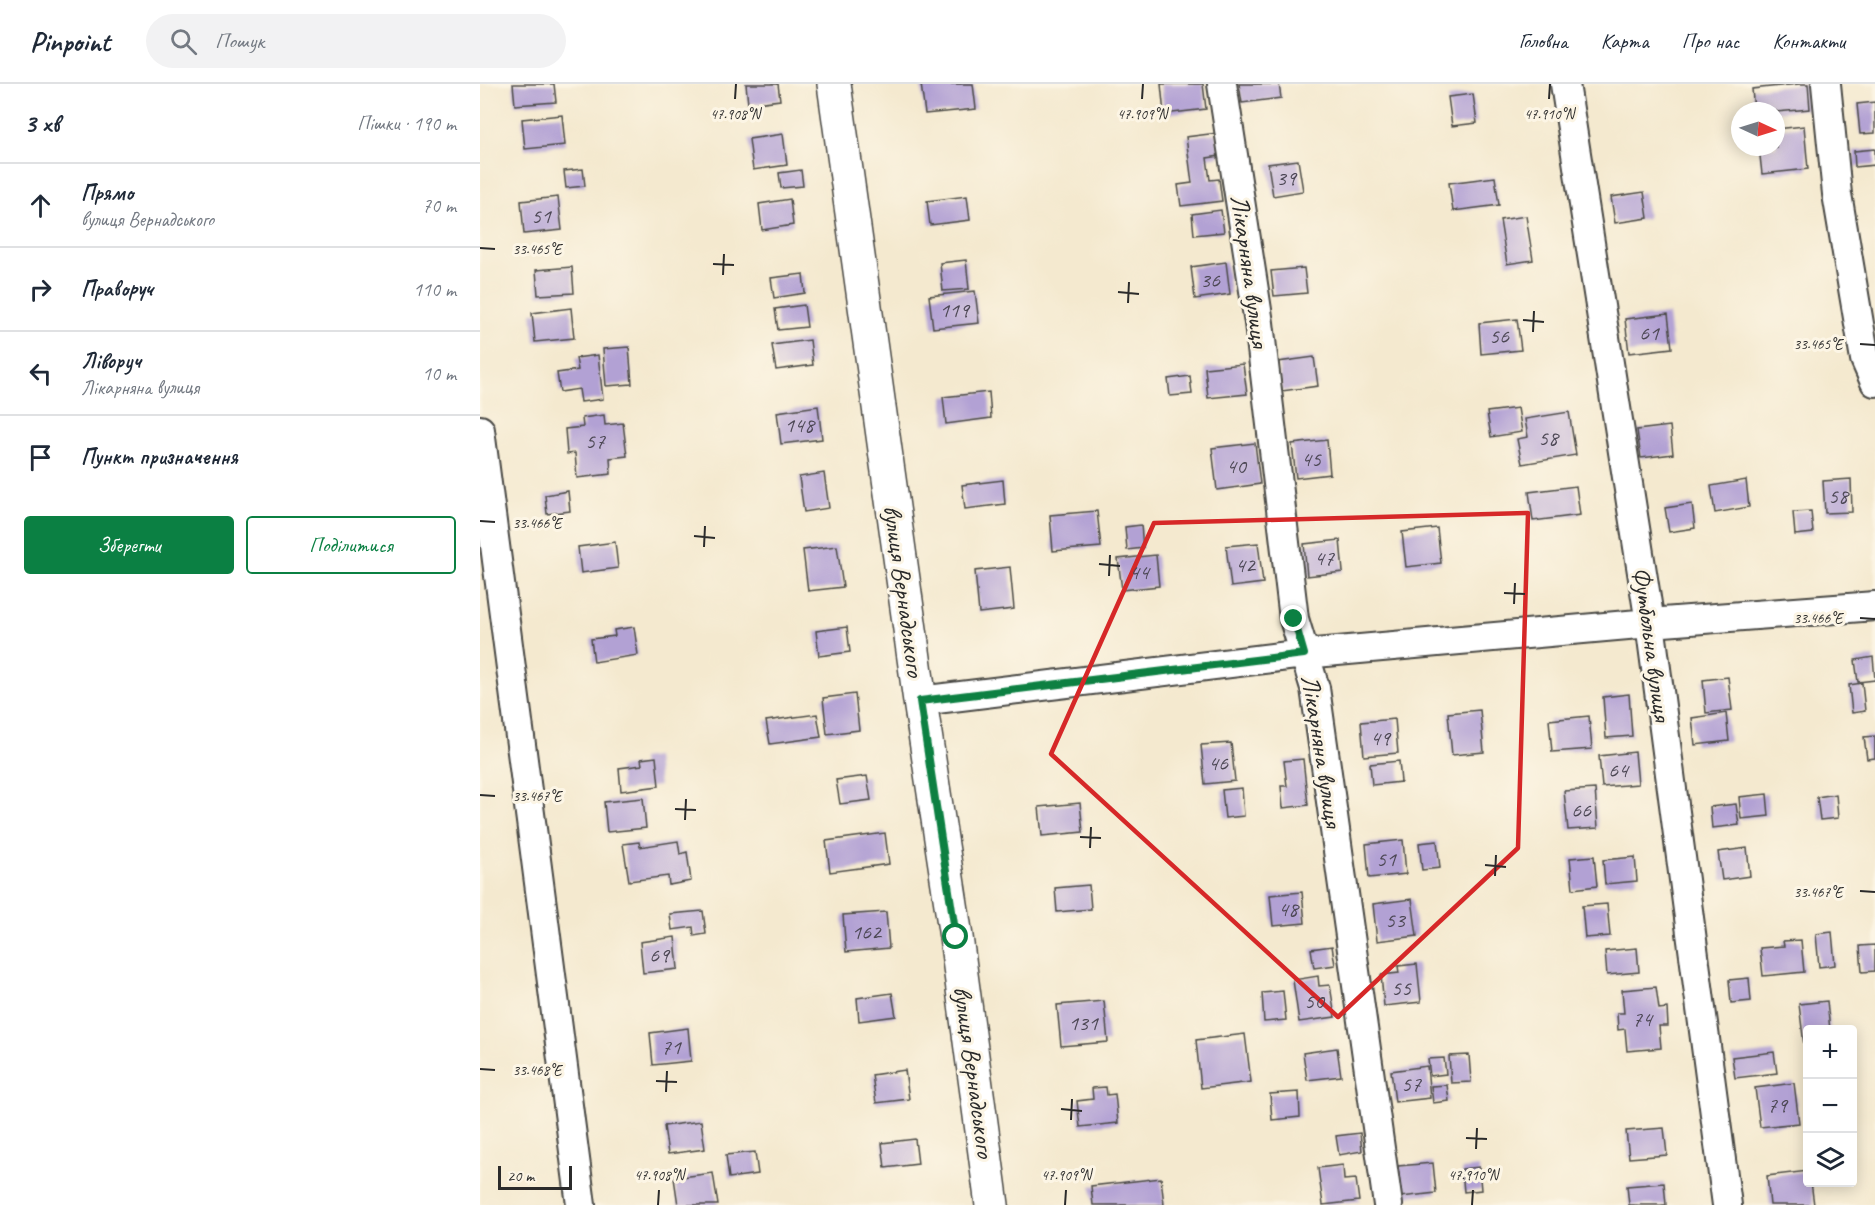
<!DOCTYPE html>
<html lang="uk">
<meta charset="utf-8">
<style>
:root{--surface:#fff;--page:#f2f2f3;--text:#1f2937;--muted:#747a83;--line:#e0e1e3;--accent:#0b8043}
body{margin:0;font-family:Caveat,sans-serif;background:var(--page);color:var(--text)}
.controls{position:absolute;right:18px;bottom:18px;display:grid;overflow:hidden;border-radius:6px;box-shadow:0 3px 15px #0003}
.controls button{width:54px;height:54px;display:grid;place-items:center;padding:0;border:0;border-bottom:2px solid var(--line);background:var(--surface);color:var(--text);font:30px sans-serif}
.compass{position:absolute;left:1251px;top:18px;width:54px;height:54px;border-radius:50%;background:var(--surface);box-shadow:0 3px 15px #0003;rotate:94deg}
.scale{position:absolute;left:18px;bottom:15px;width:74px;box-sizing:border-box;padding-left:6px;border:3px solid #2b2b2b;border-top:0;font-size:16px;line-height:21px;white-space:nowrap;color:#2b2b2b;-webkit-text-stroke:4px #fcf5e5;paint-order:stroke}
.stop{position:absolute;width:18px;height:18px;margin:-14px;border:4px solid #0b8043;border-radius:50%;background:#fff}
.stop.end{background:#0b8043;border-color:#fff;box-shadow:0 2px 6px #0008}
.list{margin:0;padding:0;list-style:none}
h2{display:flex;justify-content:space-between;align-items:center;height:78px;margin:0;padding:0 24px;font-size:26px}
h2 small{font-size:20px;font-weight:400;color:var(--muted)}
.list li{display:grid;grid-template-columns:39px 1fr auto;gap:18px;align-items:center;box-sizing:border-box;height:84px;padding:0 24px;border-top:2px solid var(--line)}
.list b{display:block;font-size:22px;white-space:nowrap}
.list p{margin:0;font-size:20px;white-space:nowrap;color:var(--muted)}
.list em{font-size:20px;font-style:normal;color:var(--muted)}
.actions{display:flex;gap:12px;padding:18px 24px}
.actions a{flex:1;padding:14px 0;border:2px solid var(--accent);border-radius:6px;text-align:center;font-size:21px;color:var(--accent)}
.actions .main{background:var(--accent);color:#fff}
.icon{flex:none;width:33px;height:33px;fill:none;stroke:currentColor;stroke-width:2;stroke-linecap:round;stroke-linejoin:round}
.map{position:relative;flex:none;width:1395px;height:1121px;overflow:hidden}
header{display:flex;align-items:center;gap:36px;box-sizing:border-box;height:84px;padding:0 30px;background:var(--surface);border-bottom:2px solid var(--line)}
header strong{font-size:28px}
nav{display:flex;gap:33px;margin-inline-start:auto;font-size:21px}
.search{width:420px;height:54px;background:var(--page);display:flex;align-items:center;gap:15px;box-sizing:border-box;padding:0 21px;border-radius:33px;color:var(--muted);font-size:22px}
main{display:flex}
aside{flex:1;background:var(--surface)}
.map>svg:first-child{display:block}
.building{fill:#b2a1d4}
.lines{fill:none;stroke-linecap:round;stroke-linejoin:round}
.street-casing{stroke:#494844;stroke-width:32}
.secondary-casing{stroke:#494844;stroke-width:36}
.street{stroke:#fff;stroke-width:28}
.secondary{stroke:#fff;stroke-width:33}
.route{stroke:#0b8043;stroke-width:8}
.marked{fill:none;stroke:#d62828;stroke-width:4.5;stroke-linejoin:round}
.ticks{fill:none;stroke:#2b2b2b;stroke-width:2}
.labels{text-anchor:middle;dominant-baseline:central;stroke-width:6;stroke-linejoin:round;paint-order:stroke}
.number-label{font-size:22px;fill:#4d4855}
.street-label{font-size:26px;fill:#2b2b2b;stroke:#fcf5e5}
.ticks-label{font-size:15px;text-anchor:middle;fill:#2b2b2b;stroke:#fcf5e5;stroke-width:6;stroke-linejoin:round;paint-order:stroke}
</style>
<header>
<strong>Pinpoint</strong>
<div class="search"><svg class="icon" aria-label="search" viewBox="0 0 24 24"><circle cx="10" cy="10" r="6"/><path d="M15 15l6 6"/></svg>Пошук</div>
<nav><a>Головна</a><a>Карта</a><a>Про нас</a><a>Контакти</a></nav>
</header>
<main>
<aside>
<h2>3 хв<small>Пішки · 190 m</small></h2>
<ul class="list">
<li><svg class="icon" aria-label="ahead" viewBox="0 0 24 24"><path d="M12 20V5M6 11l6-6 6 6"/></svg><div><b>Прямо</b><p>вулиця Вернадського</p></div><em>70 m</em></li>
<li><svg class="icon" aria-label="right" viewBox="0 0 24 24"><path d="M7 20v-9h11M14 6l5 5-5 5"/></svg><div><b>Праворуч</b></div><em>110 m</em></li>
<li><svg class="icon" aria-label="left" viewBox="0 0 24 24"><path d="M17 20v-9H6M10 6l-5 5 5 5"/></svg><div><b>Ліворуч</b><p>Лікарняна вулиця</p></div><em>10 m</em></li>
<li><svg class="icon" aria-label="arrive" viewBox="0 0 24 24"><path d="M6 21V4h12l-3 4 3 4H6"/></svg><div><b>Пункт призначення</b></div></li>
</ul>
<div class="actions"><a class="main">Зберегти</a><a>Поділитися</a></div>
</aside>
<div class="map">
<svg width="1395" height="1121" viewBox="0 0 1395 1121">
<rect width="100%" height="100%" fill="#fcf5e5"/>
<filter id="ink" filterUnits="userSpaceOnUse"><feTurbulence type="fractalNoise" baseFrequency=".0167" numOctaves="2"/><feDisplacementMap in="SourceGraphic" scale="12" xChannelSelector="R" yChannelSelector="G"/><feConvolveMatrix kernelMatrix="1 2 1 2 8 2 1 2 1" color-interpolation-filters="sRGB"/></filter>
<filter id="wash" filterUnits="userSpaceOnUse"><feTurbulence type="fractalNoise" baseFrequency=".008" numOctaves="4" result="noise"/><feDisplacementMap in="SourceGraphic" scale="24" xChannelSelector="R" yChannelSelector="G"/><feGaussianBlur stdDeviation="1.35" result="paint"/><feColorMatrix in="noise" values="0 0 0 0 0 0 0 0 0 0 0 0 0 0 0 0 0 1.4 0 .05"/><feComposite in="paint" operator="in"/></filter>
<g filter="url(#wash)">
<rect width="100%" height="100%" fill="#f4e9cf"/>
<g id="blocks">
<path class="building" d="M33 0H74L76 18 35 21Z
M266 0H298L300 16 268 20Z
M441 0H493L496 25 445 30Z
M681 0H723L726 25 684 30Z
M759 0H799L801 14 762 19Z
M1319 0H1328L1330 25 1296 28V27H1274L1272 5Z
M993 10 997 39 972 42 968 13Z
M1395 18V49L1380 50 1377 20Z
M82 31 85 61 45 65 42 35Z
M1324 42 1328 85 1282 90 1279 63H1296V45Z
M737 49 740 72 727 74 730 96 739 95 742 117 701 122 698 101 712 99 706 53Z
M303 50 307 81 273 86 269 55Z
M1395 65V81L1375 83 1374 67Z
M818 76 823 107 793 112 788 80Z
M103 85 105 102 86 104 84 87Z
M321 86 323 102 301 104 299 89Z
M1015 93 1019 121 973 127 969 99Z
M1164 108 1168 134 1135 139 1131 113Z
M487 112 490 136 450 141 447 117Z
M78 113 82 146 44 150 41 117Z
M310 115 313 141 282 146 279 120Z
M741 126 744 148 714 151 712 130Z
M1046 132 1053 176 1027 180 1020 136Z
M486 176 489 205 463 207 460 179Z
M746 178 750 210 715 215 711 183Z
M92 183 94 209 58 211 56 186Z
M824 184 827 209 794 212 791 187Z
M323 190 325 209 294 214 291 194Z
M495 207 499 239 453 244 449 212Z
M324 221 327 243 298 246 295 225Z
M91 224 94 254 55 258 52 229Z
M1188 230 1192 264 1149 269 1145 235Z
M1037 235 1041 266 1001 270 999 239Z
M330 256 333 281 296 286 292 261Z
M149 263 152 300 126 302 123 265Z
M118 271 123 315 101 318 99 305 80 308 77 289 98 286 96 274Z
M834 273 838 302 802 307 798 278Z
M763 280 767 310 728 314 725 284Z
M710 292 712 310 690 312 688 295Z
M509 308 511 334 466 340 463 313Z
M338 322 342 355 301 360 297 328Z
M1038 324 1042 348 1011 353 1007 328Z
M1089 328 1096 371 1042 380 1037 355 1048 353 1045 335Z
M124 331 125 341 143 339 147 372 130 374 131 390 97 394 95 369 87 370 85 345 103 343 102 334Z
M1190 342 1193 370 1161 374 1157 346Z
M847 356 850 390 816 394 812 360Z
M775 359 780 400 737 406 732 364Z
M344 389 349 424 324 428 319 393Z
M1371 395 1372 428 1345 429 1343 397Z
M523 396 525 420 485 425 482 401Z
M1266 396 1269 423 1235 429 1231 402Z
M1096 402 1100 431 1053 437 1049 408Z
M88 407 90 427 67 430 65 411Z
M1212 420 1215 444 1189 448 1185 424Z
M617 427 621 463 573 467 570 431Z
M1331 427 1333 449 1315 451 1313 428Z
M661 441 663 464 647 466 645 443Z
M957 444 961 479 926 483 922 448Z
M860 456 863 488 827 492 824 460Z
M135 458 138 484 101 489 98 463Z
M778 459 783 499 751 503 746 462Z
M357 462 363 503 328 507 323 466Z
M676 471 679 502 642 506 638 475Z
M530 483 534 525 499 529 495 487Z
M154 543 158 571 114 578 111 555 135 552 134 546Z
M367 543 370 568 339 572 336 547Z
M1393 573 1395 596 1378 598 1375 576Z
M1248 593 1252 626 1226 629 1223 596Z
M1382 599 1385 627 1372 629 1369 601Z
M375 610 379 646 347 650 343 614Z
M1149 610 1152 652 1126 654 1123 613Z
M1000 626 1004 668 972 671 968 629Z
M1246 629 1249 657 1215 661 1212 634Z
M337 630 341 653 290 660 286 637Z
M1109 632 1112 665 1072 668 1069 636Z
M915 635 918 669 884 672 881 638Z
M1395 652V674L1387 675 1384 653Z
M751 659 755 697 725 700 721 661Z
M1155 668 1158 700 1122 703 1119 672Z
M176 673 179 702 141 707 139 684 162 681 161 675Z
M823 675 828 721 803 724 801 702H807L804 677Z
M919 677 921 698 892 701 890 680Z
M387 692 391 716 360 720 356 696Z
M762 704 764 732 745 734 742 706Z
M1115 705 1118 744 1088 746 1084 707Z
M1287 710 1289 732 1261 735 1259 713Z
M1356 710 1358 734 1340 736 1337 713Z
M163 714 166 744 127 748 124 718Z
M600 719 603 748 562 752 559 723Z
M1256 720 1259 741 1232 744 1230 723Z
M405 749 409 780 350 788 346 757Z
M923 756 926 790 889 794 886 760Z
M198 757 200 770 207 768 211 797 189 801 188 792 149 797 143 760 159 758 160 763Z
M957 757 960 784 942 786 939 759Z
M1267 764 1270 792 1242 796 1238 768Z
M1114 772 1117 802 1093 805 1090 774Z
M1155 773 1157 797 1125 800 1123 776Z
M609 801 611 825 577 828 575 804Z
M822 808 825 839 793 842 790 811Z
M932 815 937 852 897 857 893 820Z
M1127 820 1130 852 1105 854 1102 822Z
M223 827 226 850 214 852 213 843 192 846 190 830Z
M406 828 409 864 366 868 363 831Z
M1352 848 1355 881 1339 883 1336 850Z
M195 853 198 885 163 889 160 858Z
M1321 856 1324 888 1283 892 1280 864 1304 862 1303 857Z
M1395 861V887L1382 888 1380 862Z
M852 862 855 881 834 884 831 865Z
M1157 864 1159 888 1127 891 1125 867Z
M937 880 941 918 904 922 901 891 919 889 918 882Z
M838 892 839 902 850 901 855 933 819 938 813 896Z
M1269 894 1271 917 1251 919 1249 896Z
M1176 903 1179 925 1187 924 1188 942H1179L1181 964 1147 967 1145 945 1138 946 1137 929H1144L1142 906Z
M803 907 806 936 784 938 782 909Z
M412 909 416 932 379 937 377 914Z
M624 917 628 958 581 962 577 921Z
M1347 917 1350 946H1328V960L1324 961 1319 920Z
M208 944 211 977 173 981 170 949Z
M765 950 771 998 721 1004 716 956Z
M857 964 861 992 827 996 823 969Z
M1294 968 1297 989 1255 994 1252 973Z
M989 971 991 998 971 999 969 972Z
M964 974 966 990 950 992 948 975Z
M947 982 950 1014 915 1018 911 987Z
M425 986 429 1015 396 1019 392 991Z
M1314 999 1319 1039 1280 1043 1275 1004Z
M967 1001 969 1017 953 1019 951 1002Z
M626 1003 627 1011 635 1010 638 1039 600 1043 597 1017 613 1015 612 1004Z
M819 1008 820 1033 792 1036 790 1010Z
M221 1037 225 1065 188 1070 184 1042Z
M1184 1044 1187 1071 1149 1074 1146 1047Z
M880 1049 882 1067 859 1071 856 1052Z
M435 1055 438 1080 405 1084 402 1059Z
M275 1068 278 1090 249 1094 246 1071Z
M953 1079 956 1109 921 1113 918 1082Z
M863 1081 864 1096 876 1095 879 1117 843 1121 838 1084Z
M999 1083 1001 1106 984 1108 982 1085Z
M1328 1087V1098H1331L1334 1121H1290L1287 1092Z
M233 1089 238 1121H198L194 1094Z
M681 1094 684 1121H613L611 1102Z
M1184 1099 1186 1121H1149L1147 1102Z"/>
</g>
</g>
<g filter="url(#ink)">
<use href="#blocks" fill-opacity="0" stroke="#494844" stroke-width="1.5"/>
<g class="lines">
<defs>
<path id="street" d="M742 0 779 239 814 535 835 604 908 1121
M1085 0 1170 539 1247 1121
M1346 0 1357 110 1385 275 1395 298
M0 346 101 1121
M440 617 824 570 1170 539 1395 522"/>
<path id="secondary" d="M354 0 440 617 476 853 512 1121"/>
</defs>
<use href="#street" class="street-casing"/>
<use href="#secondary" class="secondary-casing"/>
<use href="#street" class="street"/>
<use href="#secondary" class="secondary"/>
</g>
</g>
<g class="lines" filter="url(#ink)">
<path class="route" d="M476 853 440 617 824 570 814 535"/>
</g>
<path class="marked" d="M1048 429 1038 764 858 933 571 670 674 439Z"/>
<path class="ticks" d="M255 15 256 0M662 15 663 0M1069 15 1070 0M0 164 15 165M233 180 254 181M243 191 244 170M638 208 659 210M648 219 649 198M1043 236 1064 238M1053 248 1054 227M1380 260 1395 261M0 437 15 438M214 452 235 454M224 463 225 442M619 480 640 482M629 492 630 471M1024 509 1045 510M1034 520 1035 499M1380 534 1395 535M0 711 15 712M195 725 216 726M205 736 206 715M600 753 621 754M610 764 611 743M1005 781 1026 783M1015 792 1016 771M1380 807 1395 808M0 985 15 986M176 997 197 998M186 1008 187 987M581 1025 602 1027M591 1036 592 1015M986 1054 1007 1055M996 1065 997 1044M178 1121 179 1106M585 1121 586 1106M992 1121 993 1106"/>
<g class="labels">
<g class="number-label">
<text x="806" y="94">39</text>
<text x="61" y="132">51</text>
<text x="730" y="196">36</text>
<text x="474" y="226">119</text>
<text x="1169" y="249">61</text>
<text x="1019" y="252">56</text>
<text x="319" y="341">148</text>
<text x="1068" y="354">58</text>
<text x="115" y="357">57</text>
<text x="831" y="375">45</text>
<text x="756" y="382">40</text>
<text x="1358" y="412">58</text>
<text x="844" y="474">47</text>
<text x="765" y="481">42</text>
<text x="659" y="488">44</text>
<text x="900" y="654">49</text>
<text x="738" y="679">46</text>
<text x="1138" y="686">64</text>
<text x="1101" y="726">66</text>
<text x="906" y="775">51</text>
<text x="808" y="825">48</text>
<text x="915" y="836">53</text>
<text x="386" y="848">162</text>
<text x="179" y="871">69</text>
<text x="921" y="904">55</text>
<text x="834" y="917">50</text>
<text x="1162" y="935">74</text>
<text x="603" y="939">131</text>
<text x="191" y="963">71</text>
<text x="931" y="1000">57</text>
<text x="1297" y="1021">79</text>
</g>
<g class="street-label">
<text transform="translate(770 187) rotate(82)">Лікарняна вулиця</text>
<text transform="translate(424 507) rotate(82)">вулиця Вернадського</text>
<text transform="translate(1172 560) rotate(82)">Футбольна вулиця</text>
<text transform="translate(842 667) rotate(81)">Лікарняна вулиця</text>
<text transform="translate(494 988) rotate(82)">вулиця Вернадського</text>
</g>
</g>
<g class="ticks-label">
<text x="255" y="35">47.908°N</text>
<text x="662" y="35">47.909°N</text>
<text x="1069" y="35">47.910°N</text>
<text x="57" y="170">33.465°E</text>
<text x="1338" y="265">33.465°E</text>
<text x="57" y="444">33.466°E</text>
<text x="1338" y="539">33.466°E</text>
<text x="57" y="717">33.467°E</text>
<text x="1338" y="813">33.467°E</text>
<text x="57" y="991">33.468°E</text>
<text x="179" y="1096">47.908°N</text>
<text x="586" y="1096">47.909°N</text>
<text x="993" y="1096">47.910°N</text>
</g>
</svg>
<div class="controls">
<button>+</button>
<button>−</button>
<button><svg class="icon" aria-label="layers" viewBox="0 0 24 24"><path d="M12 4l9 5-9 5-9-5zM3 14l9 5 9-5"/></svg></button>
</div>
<svg class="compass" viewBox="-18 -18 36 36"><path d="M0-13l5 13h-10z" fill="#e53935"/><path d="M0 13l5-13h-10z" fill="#747a83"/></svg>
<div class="scale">20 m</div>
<div class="stop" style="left:476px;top:853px"></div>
<div class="stop end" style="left:814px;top:535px"></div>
</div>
</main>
